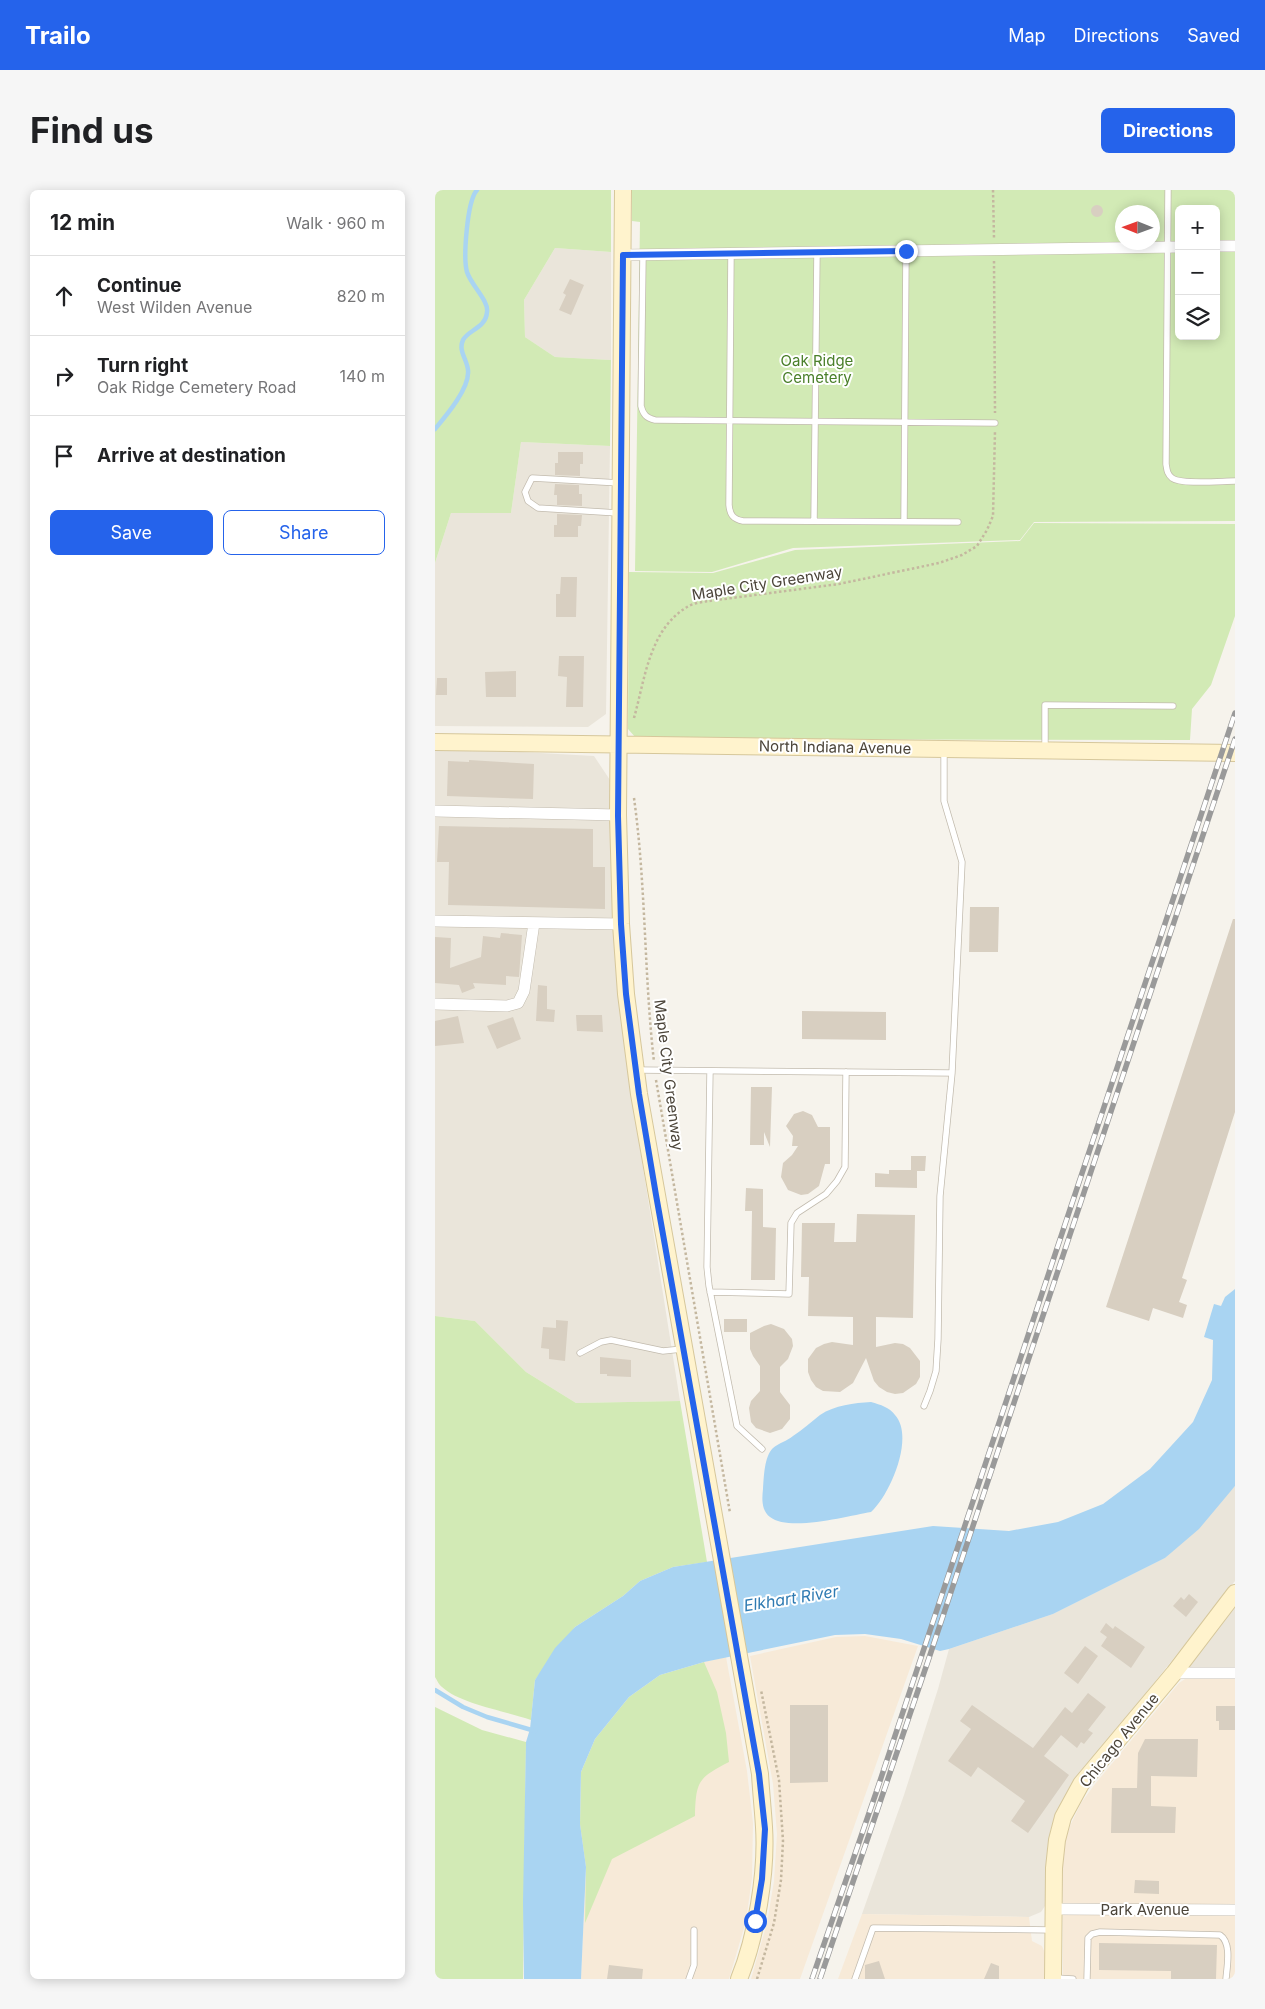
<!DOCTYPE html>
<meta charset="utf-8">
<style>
:root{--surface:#fff;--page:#f6f6f6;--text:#202124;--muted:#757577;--line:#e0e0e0;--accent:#2563eb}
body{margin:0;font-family:Inter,sans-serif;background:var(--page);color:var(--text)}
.controls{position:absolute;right:15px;top:15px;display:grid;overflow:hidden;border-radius:8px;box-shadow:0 2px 12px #0003}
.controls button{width:45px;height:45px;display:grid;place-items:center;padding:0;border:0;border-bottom:1px solid var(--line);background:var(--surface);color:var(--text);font:25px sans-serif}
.compass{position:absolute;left:680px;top:15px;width:45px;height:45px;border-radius:50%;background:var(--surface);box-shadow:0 2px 12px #0003;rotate:271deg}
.stop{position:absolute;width:15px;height:15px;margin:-11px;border:4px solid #2563eb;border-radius:50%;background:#fff}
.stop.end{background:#2563eb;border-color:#fff;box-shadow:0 1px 5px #0008}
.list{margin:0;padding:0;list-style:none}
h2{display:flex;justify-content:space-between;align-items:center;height:65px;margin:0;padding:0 20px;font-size:21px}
h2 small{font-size:16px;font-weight:400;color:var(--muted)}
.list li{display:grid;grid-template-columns:32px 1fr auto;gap:15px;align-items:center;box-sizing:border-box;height:80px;padding:0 20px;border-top:1px solid var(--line)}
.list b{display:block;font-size:19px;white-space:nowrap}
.list p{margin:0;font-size:16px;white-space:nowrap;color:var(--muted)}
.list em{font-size:16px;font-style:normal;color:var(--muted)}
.actions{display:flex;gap:10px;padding:15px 20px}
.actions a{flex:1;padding:11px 0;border:1px solid var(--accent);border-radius:8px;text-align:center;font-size:18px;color:var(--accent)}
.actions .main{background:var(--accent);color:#fff}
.icon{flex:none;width:28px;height:28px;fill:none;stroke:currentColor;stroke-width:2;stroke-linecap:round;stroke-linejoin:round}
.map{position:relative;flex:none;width:800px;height:1789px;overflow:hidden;border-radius:8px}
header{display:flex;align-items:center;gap:30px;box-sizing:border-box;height:70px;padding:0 25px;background:var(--accent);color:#fff}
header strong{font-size:24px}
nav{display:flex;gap:28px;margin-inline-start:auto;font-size:18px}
.intro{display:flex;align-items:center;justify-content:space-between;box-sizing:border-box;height:120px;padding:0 30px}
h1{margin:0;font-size:35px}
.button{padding:12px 22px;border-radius:8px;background:var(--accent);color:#fff;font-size:18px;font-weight:700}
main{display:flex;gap:30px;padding:0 30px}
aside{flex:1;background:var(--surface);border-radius:8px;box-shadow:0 2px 12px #0003}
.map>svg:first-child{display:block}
.residential{fill:#eae5da}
.commercial{fill:#f7ead8}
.green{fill:#d2eab5;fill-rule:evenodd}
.water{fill:#a9d4f2}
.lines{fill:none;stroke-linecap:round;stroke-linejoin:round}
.stream{stroke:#a9d4f2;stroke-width:4.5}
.building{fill:#d8cfc1}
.lane-casing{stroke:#c2bbae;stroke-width:7}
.street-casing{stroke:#c2bbae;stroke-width:12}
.secondary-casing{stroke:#d6c79b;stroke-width:18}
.path{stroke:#c4b79f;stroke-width:2.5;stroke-dasharray:2.5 2.5;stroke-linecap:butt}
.lane{stroke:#fff;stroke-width:5.5}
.street{stroke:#fff;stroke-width:11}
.secondary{stroke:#fff3cd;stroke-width:16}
.rail-casing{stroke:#9a9a9a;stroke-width:5.5}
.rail{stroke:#fff;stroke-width:4;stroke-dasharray:11;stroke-linecap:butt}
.route{stroke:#2563eb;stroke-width:6}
.labels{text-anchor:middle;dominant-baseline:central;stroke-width:4;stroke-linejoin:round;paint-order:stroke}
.park-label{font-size:15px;fill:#4a7f2a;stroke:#fff}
.street-label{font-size:15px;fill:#4b4439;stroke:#fff}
.water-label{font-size:16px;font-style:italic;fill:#2e7ab2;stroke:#fff}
</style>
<header>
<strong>Trailo</strong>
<nav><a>Map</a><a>Directions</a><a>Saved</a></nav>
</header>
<div class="intro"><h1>Find us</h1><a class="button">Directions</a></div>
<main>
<aside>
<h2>12 min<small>Walk · 960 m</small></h2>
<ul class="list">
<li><svg class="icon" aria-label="ahead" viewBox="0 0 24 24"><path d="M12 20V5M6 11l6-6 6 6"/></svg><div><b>Continue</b><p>West Wilden Avenue</p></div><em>820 m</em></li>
<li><svg class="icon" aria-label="right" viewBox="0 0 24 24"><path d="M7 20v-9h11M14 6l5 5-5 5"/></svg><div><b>Turn right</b><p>Oak Ridge Cemetery Road</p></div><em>140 m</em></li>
<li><svg class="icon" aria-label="arrive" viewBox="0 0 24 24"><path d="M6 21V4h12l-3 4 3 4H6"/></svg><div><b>Arrive at destination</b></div></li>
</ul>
<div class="actions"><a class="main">Save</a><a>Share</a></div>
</aside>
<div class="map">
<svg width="800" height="1789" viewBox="0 0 800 1789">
<rect width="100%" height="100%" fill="#f6f3ec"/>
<path class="residential" d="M120 58 176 62V170L120 167 90 147 89 110Z
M86 252 175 256 171 524 153 537 0 536V373L16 323H76Z
M0 557 159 566 175 590 176 688 184 814 191 870 245 1211 141 1213 91 1182 40 1131 0 1126Z
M800 1296V1391L646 1585 622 1620 615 1642 611 1709 610 1716 606 1722 594 1727 427 1724 469 1605 503 1499 514 1459 618 1424 730 1368Z
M800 1403V1483H739Z"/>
<path class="commercial" d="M430 1446 483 1456 365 1789H316L332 1733 339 1691 342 1644 338 1594 315 1466 401 1447Z
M291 1467 312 1581 318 1633 317 1688 311 1731 294 1789H146L151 1677 145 1634 269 1472Z
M760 1488 800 1489V1789H628V1671L629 1654 635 1636 646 1613 660 1594 744 1493 750 1489Z
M427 1724 594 1727 597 1751 607 1756 610 1763 609 1789H403Z"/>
<path class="green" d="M0 0H176V62L120 58 89 110 90 147 120 167 176 170 175 256 86 252 76 323H16L0 373Z
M197 0H800V331L599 332 585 350 358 358 277 382 200 381 205 32 197 31ZM744 19H781V146H744ZM688 22H718V52H688Z
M599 333 800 334V426L776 495 757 519 755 550 208 549 201 548 193 539 194 382 278 383 360 360 585 351Z
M0 1126 40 1131 91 1182 141 1213 245 1211 272 1372 238 1377 205 1391 188 1406 140 1437 100 1490 96 1530C71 1521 25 1514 7 1497 4 1495 2 1490 0 1487Z
M269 1472 282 1502 291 1543 294 1572C263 1588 261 1591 260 1626L177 1669 150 1733 151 1677 145 1634 146 1582 160 1549 194 1507 225 1485Z
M0 1517 47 1540 91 1552 88 1789H0Z"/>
<path class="water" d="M800 1099V1296L764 1339 730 1368 618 1424 514 1459 505 1461 466 1449 430 1444 400 1445 269 1472 225 1485 194 1507 160 1549 146 1582 145 1634 151 1677 146 1789H89L88 1712 91 1552 95 1539 100 1490 120 1458 140 1437 188 1406 205 1391 238 1377 498 1336 574 1341 623 1332 668 1314 715 1279 758 1232 777 1190 778 1150 769 1147 779 1114 786 1116 790 1107Z
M436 1212C446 1215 454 1217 460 1225 480 1247 455 1305 436 1322 413 1326 354 1342 335 1327 326 1320 327 1308 328 1299 329 1287 329 1267 338 1258 344 1253 352 1251 358 1246 367 1240 376 1232 385 1225 400 1215 419 1213 436 1212Z"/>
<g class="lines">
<path class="stream" d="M0 239C11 226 35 198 33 180 32 169 23 161 28 150 33 140 51 138 52 122 54 111 36 95 32 82 28 68 32 11 42 0
M0 1500 28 1517 52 1527 100 1541"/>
</g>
<path class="building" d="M656 21a6 6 0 1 1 12 0a6 6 0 1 1-12 0Z
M135 89 149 95 136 125 124 120 131 105 128 103Z
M123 262H148V274H145V286L120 285V273H123Z
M120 294 144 295V304H147V316L122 315V305H119Z
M122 324 147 325 146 336H143V347H119V335H122Z
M126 387H142L141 427H121V404H125Z
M124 466H149L148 517H131L132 487 123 486Z
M81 481V507H51L50 482Z
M2 488H12V505H1Z
M34 570 99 574 98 609 12 606 13 571 34 572Z
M4 636 158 639V677H170V719L13 715 14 672H2Z
M535 717H564L563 762H534Z
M798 729H800V922L747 1088 752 1090 744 1112 752 1115 748 1128 718 1118 714 1131 671 1117Z
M66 743 87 745 84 787 71 786V795L38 793 40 798 27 803 24 795 0 793V747L16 748 15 778 46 767 48 746 65 748Z
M103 795 112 796V819L120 820 119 832 101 831Z
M367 821 451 822V850L367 849Z
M141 825H167L168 842 142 841Z
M23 826 29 853 0 856V831Z
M78 827 86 849 62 859 52 836Z
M316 897H337L335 957 329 942V955H315Z
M368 921 377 925 383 937H395V974H390L384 996 373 1004 366 1005 353 1000 346 987 348 973 357 965 363 956H357L358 946 351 936 359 924Z
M476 966H491L490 981H482V998L440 997V983L454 984V980H476Z
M311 998 328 999V1037L341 1038 340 1090H316L317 1021H310Z
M422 1024 480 1025 478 1128 441 1127V1157L460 1153 468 1154 475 1158 485 1171V1187L481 1194 468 1203 460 1204 452 1202 444 1197 439 1191 431 1168 418 1193 405 1202 388 1201 381 1197 376 1190 373 1182V1169L381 1158 389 1154 397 1152 418 1155V1127L373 1126 374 1087H366L367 1033H400L399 1052H421Z
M289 1129H312V1142H289Z
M121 1130 133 1131 130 1171 114 1169V1159L106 1158 108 1137 121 1138Z
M336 1134 349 1139 357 1149 358 1156 353 1169 345 1177V1202L355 1215V1229L347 1239 335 1243 321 1238 316 1232 314 1218 316 1211 325 1201V1176L318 1166 315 1159V1143L329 1136Z
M165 1167 196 1170V1187L172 1186V1184H165Z
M754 1404 763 1412 751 1427 738 1416 746 1407 749 1410Z
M671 1433 678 1439 680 1436 710 1457 696 1478 666 1456 672 1447 665 1442Z
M650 1456 663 1466 643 1494 629 1483Z
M653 1503 671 1517 653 1540 658 1543 649 1554 646 1552 642 1558 626 1545 609 1566 634 1585 593 1643 576 1631 590 1611 543 1577 536 1587 513 1571 536 1539 525 1531 537 1515 598 1558 630 1517 637 1523Z
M355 1515H393V1592L355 1593Z
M781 1516H800V1540H784V1531H781Z
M710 1549H763L762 1587 716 1586V1616L741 1617 740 1643H676L677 1598H702L703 1563Z
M700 1690 724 1691V1704L699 1703Z
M664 1753 782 1755 781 1789H736V1781L664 1780Z
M444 1771 450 1789H430V1775Z
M556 1773 564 1776V1789H549Z
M174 1775 208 1779 207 1789H172Z"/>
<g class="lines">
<defs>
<path id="lane" d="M733 0 731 274C732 280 732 284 737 288 746 295 787 291 800 291
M296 63 294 315C295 325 298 329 308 331L523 332
M208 65 206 216C208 224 211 228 220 230L560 233
M183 323 103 318 93 311 90 302 97 288 185 293
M379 331 382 62
M469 331 471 61
M610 559V515L738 516
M203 880 517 883
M275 881 272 1077 274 1096 302 1236 327 1259
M275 1102 354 1104 356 1033 362 1023 391 1004 402 991 410 977 411 882
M145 1163 166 1152 176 1150 228 1161 247 1159
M489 1216 495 1201 501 1181 503 1149 505 1006 517 883 527 672 509 611V562
M620 1788 638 1789
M254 1789 259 1775V1740
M420 1789 438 1738 617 1740
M652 1789 653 1748 657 1744 665 1742 785 1745C797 1753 792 1776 791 1789"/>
<path id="street" d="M781 56H800
M188 65 744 57
M0 621 183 625
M0 731 186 734
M0 814 72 816 83 813 89 801 99 733
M739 1483H800
M619 1719 800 1720"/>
<path id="secondary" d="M188 0 183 625 186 734 191 804 204 904 325 1584C326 1602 328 1620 329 1637 332 1682 321 1748 304 1789
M0 552 800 563
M618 1789 619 1678 622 1650 628 1627 646 1594 739 1483 800 1403"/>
</defs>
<use href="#lane" class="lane-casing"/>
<use href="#street" class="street-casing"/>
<use href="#secondary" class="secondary-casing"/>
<path class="path" d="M558 0 559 48
M559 71 560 223
M199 528C210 489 214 440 252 417 258 413 267 412 274 411L404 394 504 373 527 365 542 356 552 340 558 326 560 241
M199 608C211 695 209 784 219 872
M221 890 295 1323
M322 1789 339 1733 346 1690 348 1651 344 1590 326 1500"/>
<use href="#lane" class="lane"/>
<use href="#street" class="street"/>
<use href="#secondary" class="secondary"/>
<defs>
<path id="rail" d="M377 1789 442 1600 800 523
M385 1789 494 1468 800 549"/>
</defs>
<use href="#rail" class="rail-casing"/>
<use href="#rail" class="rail"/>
</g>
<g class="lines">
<path class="route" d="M320 1731 327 1689 330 1639 324 1584 221 1005 204 904 191 804 186 734 183 626 188 65 471 61"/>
</g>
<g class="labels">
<g class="park-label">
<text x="382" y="170">Oak Ridge<tspan x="382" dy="17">Cemetery</tspan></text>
</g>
<g class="street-label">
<text transform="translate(332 393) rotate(-9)">Maple City Greenway</text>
<text transform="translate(400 557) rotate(1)">North Indiana Avenue</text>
<text transform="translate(234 885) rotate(83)">Maple City Greenway</text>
<text transform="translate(684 1550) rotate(-51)">Chicago Avenue</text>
<text x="710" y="1719">Park Avenue</text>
</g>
<g class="water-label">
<text transform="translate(356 1408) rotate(-9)">Elkhart River</text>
</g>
</g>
</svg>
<div class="controls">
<button>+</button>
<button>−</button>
<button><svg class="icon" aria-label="layers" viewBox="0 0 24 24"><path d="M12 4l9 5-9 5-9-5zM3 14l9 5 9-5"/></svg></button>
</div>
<svg class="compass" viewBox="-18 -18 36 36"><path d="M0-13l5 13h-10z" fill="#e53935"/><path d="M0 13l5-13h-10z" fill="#757577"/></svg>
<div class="stop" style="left:320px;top:1731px"></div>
<div class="stop end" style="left:471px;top:61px"></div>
</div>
</main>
